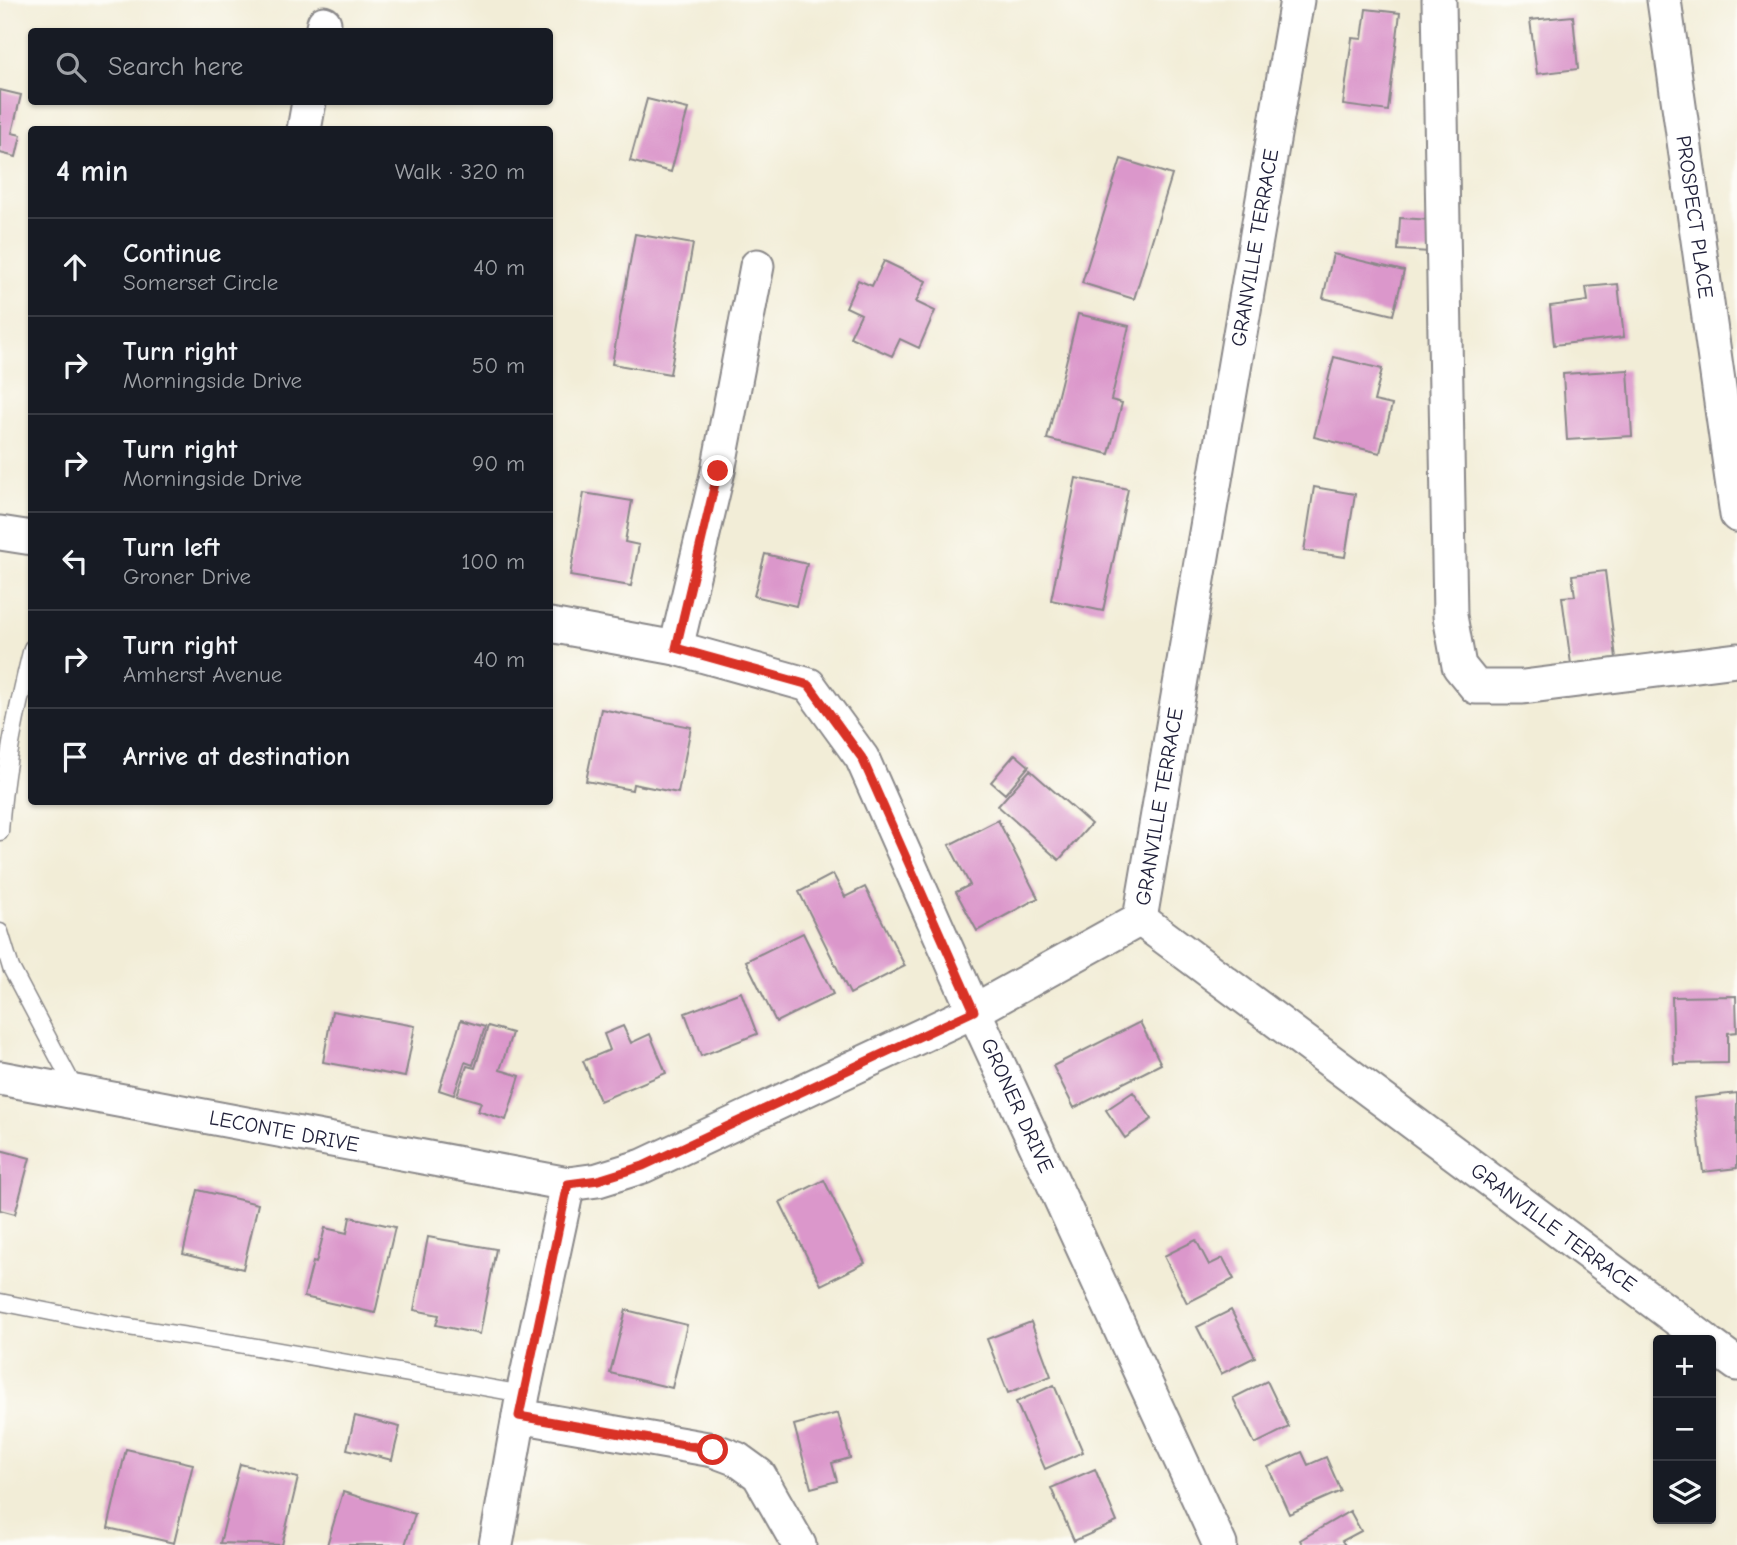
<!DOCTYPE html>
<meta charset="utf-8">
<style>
:root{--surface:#171b24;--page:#20242c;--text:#f1f3f6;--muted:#9ea1a6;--line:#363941}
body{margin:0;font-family:"Comic Neue",sans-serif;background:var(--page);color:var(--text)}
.controls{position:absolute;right:21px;bottom:21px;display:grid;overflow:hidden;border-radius:7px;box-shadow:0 2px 5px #0004}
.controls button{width:63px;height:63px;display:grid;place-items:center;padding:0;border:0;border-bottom:2px solid var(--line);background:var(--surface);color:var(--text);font:35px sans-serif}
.stop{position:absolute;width:21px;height:21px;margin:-16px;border:5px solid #d93025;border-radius:50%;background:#fff}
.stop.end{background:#d93025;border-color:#fff;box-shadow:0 2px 7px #0008}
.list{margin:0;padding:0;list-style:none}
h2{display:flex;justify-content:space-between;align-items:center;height:91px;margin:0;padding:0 28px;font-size:30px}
h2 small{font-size:23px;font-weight:400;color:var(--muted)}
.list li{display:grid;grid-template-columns:46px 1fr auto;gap:21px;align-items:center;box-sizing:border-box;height:98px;padding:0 28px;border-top:2px solid var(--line)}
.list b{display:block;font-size:26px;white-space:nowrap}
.list p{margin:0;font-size:23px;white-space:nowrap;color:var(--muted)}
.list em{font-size:23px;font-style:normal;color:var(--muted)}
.icon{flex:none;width:38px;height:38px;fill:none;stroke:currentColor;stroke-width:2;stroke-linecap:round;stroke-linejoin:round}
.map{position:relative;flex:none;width:1737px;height:1545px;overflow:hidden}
.search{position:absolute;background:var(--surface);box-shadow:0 2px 5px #0004;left:28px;top:28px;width:525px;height:77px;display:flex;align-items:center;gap:18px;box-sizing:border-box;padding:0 24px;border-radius:7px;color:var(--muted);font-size:26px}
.panel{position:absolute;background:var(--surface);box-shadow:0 2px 5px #0004;left:28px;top:126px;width:525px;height:679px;border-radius:7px}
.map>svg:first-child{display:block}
.building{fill:#db97cb}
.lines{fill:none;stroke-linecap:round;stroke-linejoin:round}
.lane-casing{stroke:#8a8889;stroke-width:19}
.street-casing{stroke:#8a8889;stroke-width:37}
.lane{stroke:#fff;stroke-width:16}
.street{stroke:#fff;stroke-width:33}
.route{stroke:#d93025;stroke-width:9}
.labels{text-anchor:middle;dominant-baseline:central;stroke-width:6;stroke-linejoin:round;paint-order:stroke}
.street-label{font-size:21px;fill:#22223b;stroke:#fdfcf7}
</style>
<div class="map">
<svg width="1737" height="1545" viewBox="0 0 1737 1545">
<rect width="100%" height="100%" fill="#fdfcf7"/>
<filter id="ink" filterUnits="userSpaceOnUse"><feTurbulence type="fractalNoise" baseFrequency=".0143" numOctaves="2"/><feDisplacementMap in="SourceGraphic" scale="14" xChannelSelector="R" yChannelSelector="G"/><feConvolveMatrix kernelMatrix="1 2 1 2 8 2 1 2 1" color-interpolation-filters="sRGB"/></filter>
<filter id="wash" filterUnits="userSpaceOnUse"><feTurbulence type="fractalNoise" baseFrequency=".00686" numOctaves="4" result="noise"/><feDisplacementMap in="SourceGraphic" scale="28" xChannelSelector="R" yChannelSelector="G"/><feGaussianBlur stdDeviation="1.57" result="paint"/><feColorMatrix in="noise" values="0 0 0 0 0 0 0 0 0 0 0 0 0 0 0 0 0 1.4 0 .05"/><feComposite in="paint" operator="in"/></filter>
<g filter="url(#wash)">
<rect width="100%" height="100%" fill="#f2edd7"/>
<g id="blocks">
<path class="building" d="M1366 9 1400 13 1388 111 1343 105 1352 38 1362 39Z
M1573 16 1578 69 1537 74 1530 20Z
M0 90 21 95 12 133 21 135 16 157 0 153Z
M647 99 688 109 671 172 630 161Z
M1121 159 1172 175 1134 299 1082 283Z
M1400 218 1432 220 1430 252 1398 250Z
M635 234 693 244 670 374 612 364Z
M1333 254 1404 271 1393 315 1323 298Z
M884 261 926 281 916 302 935 311 919 348 900 339 892 356 850 337 861 314 846 307 858 280 872 286Z
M1618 284 1624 337 1554 345 1550 306 1588 301 1586 287Z
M1078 314 1129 326 1111 400 1122 403 1109 454 1047 439Z
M1334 357 1382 369 1374 401 1392 405 1380 453 1314 437Z
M1628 370 1632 436 1567 440 1563 374Z
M1076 478 1128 489 1103 611 1051 600Z
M1314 487 1355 494 1345 557 1304 551Z
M584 493 632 501 625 542 639 545 631 586 570 576Z
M765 554 807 564 796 606 754 596Z
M1605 571 1616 658 1571 664 1562 597 1575 596 1572 575Z
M601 709 691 727 678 793 633 784 632 790 586 781Z
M1015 754 1029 766 1005 794 991 782Z
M1030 770 1091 824 1059 860 998 806Z
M998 820 1038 898 977 931 956 892 970 885 949 845Z
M833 874 845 897 865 887 905 966 850 994 799 892Z
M803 933 833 994 776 1022 746 961Z
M741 992 757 1034 701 1056 685 1013Z
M1736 996 1737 1032 1728 1033V1063L1674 1064 1672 997Z
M332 1011 415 1026 405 1077 323 1062Z
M461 1020 485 1027 473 1065 465 1062 454 1095 439 1090Z
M1140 1022 1161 1064 1074 1108 1053 1066Z
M488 1026 512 1033 500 1070 520 1076 506 1120 478 1111 481 1102 457 1095 467 1066 475 1068Z
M623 1026 631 1043 650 1034 666 1073 600 1101 583 1061 610 1050 604 1034Z
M1133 1092 1152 1119 1125 1138 1106 1110Z
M1737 1093V1168L1703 1172 1694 1098Z
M0 1150 30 1158 15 1214 0 1210Z
M824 1180 865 1263 821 1285 780 1202Z
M198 1190 258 1204 243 1269 183 1254Z
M350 1217 395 1227 375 1313 304 1297 313 1262 316 1263 325 1228 347 1233Z
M428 1237 496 1249 480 1334 436 1325 439 1315 414 1310Z
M1196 1240 1209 1265 1223 1258 1234 1279 1187 1303 1164 1256Z
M626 1310 687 1325 672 1388 610 1373Z
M1231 1310 1255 1357 1221 1374 1197 1327Z
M1031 1322 1051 1376 1008 1393 987 1339Z
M1267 1381 1289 1427 1255 1444 1233 1398Z
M1054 1385 1083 1452 1045 1469 1016 1402Z
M838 1413 850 1458 832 1463 837 1481 811 1488 794 1425Z
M355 1416 400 1427 392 1460 347 1449Z
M126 1449 193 1464 174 1543 108 1528Z
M1302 1452 1308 1465 1326 1457 1341 1491 1289 1514 1268 1467Z
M240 1464 298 1478 282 1545 220 1543Z
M1095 1469 1117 1522 1074 1541 1051 1488Z
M343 1492 415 1514 405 1545H327Z
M1350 1511 1361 1531 1342 1541 1345 1545H1303L1300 1540Z"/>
</g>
</g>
<g filter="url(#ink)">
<use href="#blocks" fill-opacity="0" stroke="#8a8889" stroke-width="2"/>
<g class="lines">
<defs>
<path id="lane" d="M0 832C4 769 17 709 32 648
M0 932 11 968 76 1091
M0 1302 116 1325 239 1344 523 1394"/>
<g id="street">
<path d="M1439 0 1450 616 1459 666 1476 687H1523L1737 660"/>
<path id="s1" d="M1664 0 1737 515"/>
<path d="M322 32 324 23"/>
<path d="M304 130 309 102"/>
<path d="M0 533 32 538"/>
<path id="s2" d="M550 625 676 648 809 685 862 758 974 1011 1220 1545"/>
<path d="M676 648 718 471 757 266"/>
<path id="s3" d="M1140 919 1297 0"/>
<path id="s4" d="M1140 919 1705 1340"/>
<path id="s5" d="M0 1078 568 1184 598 1180 643 1166 974 1011 1140 919"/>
<path d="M1711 1345 1737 1364"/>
<path d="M519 1416 713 1450 737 1459 759 1475 799 1545"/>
<path d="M496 1545 523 1394 568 1184"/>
</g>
</defs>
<use href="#lane" class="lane-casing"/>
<use href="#street" class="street-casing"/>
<use href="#lane" class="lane"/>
<use href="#street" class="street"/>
</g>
</g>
<g class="lines" filter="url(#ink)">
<path class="route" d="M713 1450 519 1416 568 1184 598 1180 643 1166 974 1011 862 758 809 685 676 648 718 471"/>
</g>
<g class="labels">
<g class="street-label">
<text stroke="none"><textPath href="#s1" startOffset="219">PROSPECT PLACE</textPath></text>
<text stroke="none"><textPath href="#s3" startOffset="681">GRANVILLE TERRACE</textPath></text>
<text stroke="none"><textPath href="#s3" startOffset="114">GRANVILLE TERRACE</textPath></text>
<text stroke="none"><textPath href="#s2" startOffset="737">GRONER DRIVE</textPath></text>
<text stroke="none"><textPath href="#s5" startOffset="289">LECONTE DRIVE</textPath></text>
<text stroke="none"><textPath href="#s4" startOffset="516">GRANVILLE TERRACE</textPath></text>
</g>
</g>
</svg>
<div class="controls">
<button>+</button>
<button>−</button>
<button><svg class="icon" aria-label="layers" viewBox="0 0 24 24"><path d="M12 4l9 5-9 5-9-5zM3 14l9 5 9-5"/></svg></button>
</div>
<div class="stop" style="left:713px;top:1450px"></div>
<div class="stop end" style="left:718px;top:471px"></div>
<div class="search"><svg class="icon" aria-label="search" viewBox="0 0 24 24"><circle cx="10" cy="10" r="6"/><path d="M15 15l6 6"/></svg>Search here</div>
<section class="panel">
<h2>4 min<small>Walk · 320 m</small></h2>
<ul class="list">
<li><svg class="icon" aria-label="ahead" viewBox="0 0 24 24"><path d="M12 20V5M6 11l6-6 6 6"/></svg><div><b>Continue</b><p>Somerset Circle</p></div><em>40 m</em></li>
<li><svg class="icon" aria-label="right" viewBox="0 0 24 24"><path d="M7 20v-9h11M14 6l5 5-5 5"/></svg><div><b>Turn right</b><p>Morningside Drive</p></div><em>50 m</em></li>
<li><svg class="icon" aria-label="right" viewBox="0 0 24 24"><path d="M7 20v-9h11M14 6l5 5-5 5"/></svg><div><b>Turn right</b><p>Morningside Drive</p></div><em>90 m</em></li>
<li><svg class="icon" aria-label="left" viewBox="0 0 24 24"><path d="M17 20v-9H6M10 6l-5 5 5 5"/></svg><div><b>Turn left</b><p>Groner Drive</p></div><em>100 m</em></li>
<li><svg class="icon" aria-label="right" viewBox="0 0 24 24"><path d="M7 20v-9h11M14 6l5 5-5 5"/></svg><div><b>Turn right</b><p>Amherst Avenue</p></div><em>40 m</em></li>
<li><svg class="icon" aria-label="arrive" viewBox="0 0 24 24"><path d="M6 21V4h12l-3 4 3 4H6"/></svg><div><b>Arrive at destination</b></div></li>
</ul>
</section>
</div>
